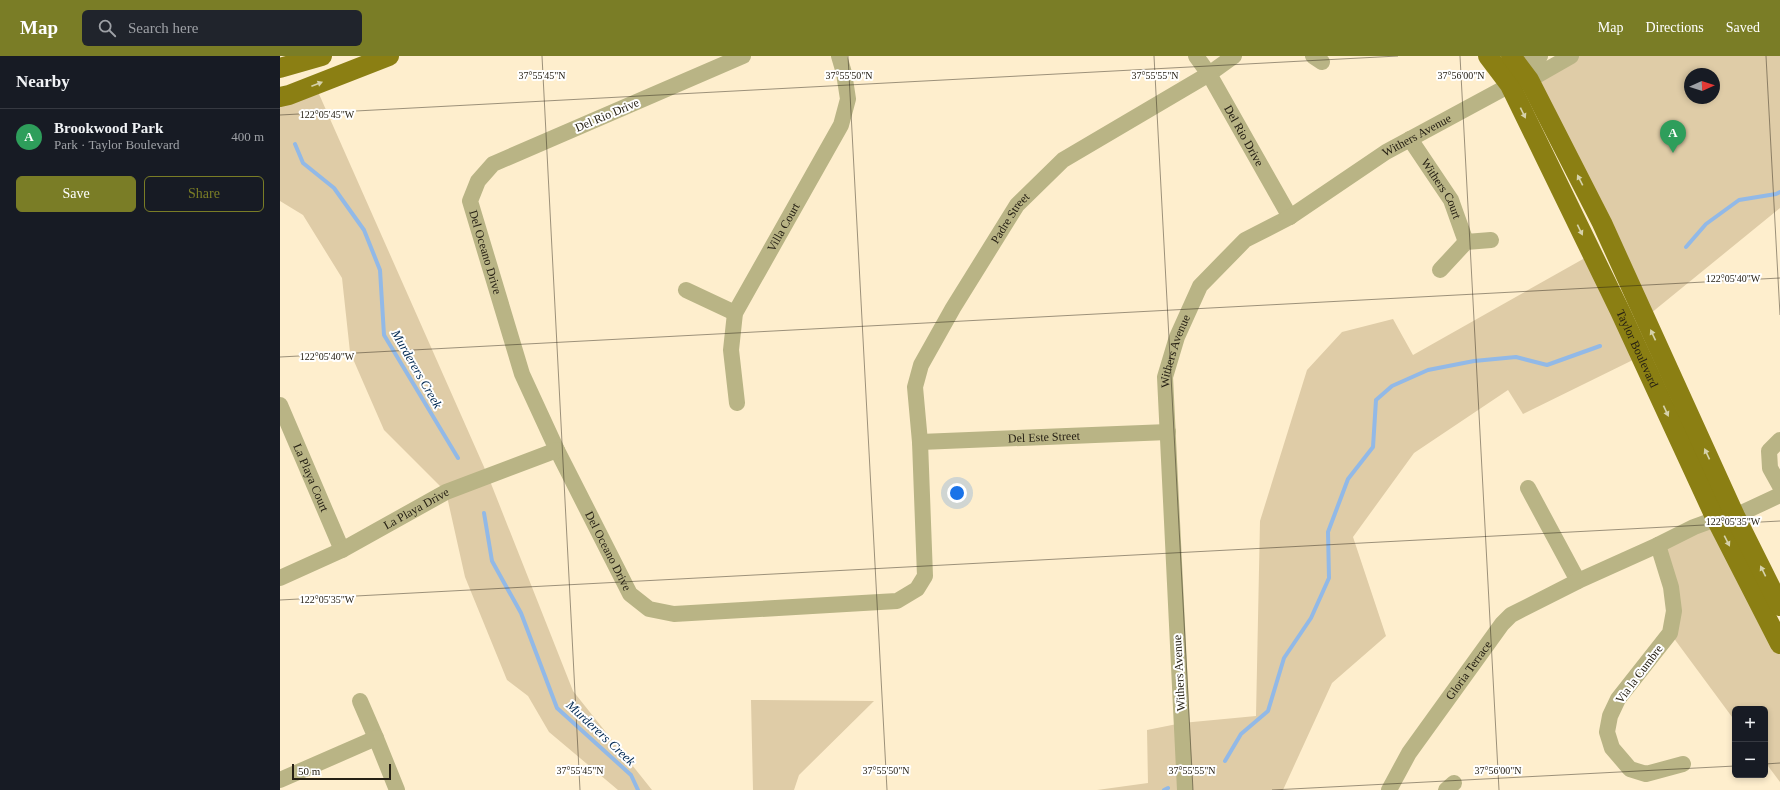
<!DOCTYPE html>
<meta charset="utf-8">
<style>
:root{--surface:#171b24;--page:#20242c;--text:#f1f3f6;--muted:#9ea1a6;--line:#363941;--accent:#7a7d26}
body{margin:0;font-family:Georgia,serif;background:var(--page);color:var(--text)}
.controls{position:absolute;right:12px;bottom:12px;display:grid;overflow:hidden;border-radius:6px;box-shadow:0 2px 6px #0003}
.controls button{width:36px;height:36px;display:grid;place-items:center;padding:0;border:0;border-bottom:1px solid var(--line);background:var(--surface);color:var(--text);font:20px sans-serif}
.compass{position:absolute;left:1404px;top:12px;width:36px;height:36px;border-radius:50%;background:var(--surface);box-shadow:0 2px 6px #0003;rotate:87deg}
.scale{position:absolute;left:12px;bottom:10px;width:99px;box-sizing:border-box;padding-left:4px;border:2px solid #262014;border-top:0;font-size:11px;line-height:14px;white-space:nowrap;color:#262014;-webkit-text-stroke:3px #fff;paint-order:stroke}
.you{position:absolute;left:677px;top:437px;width:14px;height:14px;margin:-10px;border:3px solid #fff;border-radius:50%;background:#1a73e8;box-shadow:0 0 0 6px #1a73e833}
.badge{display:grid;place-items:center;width:26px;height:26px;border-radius:50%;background:var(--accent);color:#fff;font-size:13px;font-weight:700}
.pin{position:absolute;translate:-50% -33px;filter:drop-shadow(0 1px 2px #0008)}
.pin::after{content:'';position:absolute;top:21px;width:14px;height:12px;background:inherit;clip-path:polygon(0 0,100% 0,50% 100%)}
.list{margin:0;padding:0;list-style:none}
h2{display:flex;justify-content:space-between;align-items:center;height:52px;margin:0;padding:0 16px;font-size:17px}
h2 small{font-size:13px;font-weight:400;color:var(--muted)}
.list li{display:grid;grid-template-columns:26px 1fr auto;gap:12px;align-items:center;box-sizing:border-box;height:56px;padding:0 16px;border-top:1px solid var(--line)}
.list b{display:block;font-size:15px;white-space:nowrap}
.list p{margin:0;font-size:13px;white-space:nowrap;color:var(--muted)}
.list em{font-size:13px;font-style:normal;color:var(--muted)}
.actions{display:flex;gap:8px;padding:12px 16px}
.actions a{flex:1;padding:9px 0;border:1px solid var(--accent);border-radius:6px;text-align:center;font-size:14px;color:var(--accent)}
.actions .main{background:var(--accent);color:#fff}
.icon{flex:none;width:22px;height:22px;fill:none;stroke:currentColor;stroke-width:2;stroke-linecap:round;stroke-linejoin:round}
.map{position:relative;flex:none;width:1500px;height:734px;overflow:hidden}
header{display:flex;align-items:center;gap:24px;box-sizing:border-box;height:56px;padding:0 20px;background:var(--accent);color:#fff}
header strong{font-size:19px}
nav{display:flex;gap:22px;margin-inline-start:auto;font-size:14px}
.search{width:280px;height:36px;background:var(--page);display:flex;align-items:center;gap:10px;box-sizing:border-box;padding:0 14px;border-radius:6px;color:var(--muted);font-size:15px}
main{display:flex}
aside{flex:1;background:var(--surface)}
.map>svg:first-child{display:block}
.green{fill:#dfcca7;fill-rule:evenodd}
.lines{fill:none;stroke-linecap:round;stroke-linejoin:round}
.stream{stroke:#92b9e7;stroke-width:4}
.minor{stroke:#b9b485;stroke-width:16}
.major{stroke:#8b7f13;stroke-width:20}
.oneway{fill:#d6d2ac}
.ticks{fill:none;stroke:#262014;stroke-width:1;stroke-opacity:0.45}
.labels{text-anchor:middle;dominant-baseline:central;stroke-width:4;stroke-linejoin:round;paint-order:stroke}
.street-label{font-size:12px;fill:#262014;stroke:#fff}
.water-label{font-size:13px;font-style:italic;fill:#012953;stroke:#fff}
.ticks-label{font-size:10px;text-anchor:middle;fill:#262014;stroke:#fff;stroke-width:4;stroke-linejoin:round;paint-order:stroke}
</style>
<header>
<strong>Map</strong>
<div class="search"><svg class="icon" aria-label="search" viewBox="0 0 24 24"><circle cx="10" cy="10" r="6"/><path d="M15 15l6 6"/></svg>Search here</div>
<nav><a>Map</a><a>Directions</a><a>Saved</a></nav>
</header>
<main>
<aside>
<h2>Nearby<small></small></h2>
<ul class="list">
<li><span class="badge" style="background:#2e9e5b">A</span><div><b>Brookwood Park</b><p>Park · Taylor Boulevard</p></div><em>400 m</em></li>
</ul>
<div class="actions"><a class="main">Save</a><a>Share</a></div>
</aside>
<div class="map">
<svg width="1500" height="734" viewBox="0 0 1500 734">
<rect width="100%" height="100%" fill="#feeecd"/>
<path class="green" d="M1291 0H1500V152L1365 262 1249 24ZM1410 18H1434V42H1410Z
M35 29 208 420 293 635 372 734H338L269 676 248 640 227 624 185 521 166 436 104 374 70 296 62 222 23 159 0 145V41Z
M1312 198 1361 300 1243 358 1228 334 1134 397 1073 481 1106 580 1052 627 1003 734H817L868 727 867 674 902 667 976 660 980 465 1027 314 1062 276 1113 263 1133 299Z
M1436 463 1500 588V726L1485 706V653H1455V665L1390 577 1378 489Z
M471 644 594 645 519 719 514 734H473Z"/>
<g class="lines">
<path class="stream" d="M15 88 23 107 54 132 84 174 100 214 104 279 178 402
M1406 191 1426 168 1459 144 1496 138 1500 136
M204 457 212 505 241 557 277 652 351 719 358 734
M945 705 961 678 988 655 1004 602 1031 562 1049 522 1048 476 1068 423 1093 391 1096 344 1112 330 1148 314 1194 305 1236 301 1267 309 1320 290
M884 734 888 732"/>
<g class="minor">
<path id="s1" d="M463 0 213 108 198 125 190 145 242 318 277 394 350 538 369 553 394 558 617 545 637 533 645 520 640 386 635 331 641 309 673 252 737 149 783 104 929 18 954 0"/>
<path id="s2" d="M916 0 929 18 1010 161"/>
<path d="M1033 0 1042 6"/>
<path d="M1260 0 1239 11 1230 29 1249 24 1291 0"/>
<path id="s3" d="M1130 83 1171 144 1186 186"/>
<path d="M1160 214 1186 186 1211 184"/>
<path d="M406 234 455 257"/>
<path id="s4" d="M457 347 451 294 455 257 561 69 568 43 564 17 559 0"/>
<path id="s5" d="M0 349 62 494"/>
<path d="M1500 384 1489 395 1490 412 1500 430"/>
<path id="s6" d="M640 386 888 376"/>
<path d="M1248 432 1298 525"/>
<path d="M1455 460 1500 439"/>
<path d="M1378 489 1391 531 1394 555 1390 577 1338 643 1330 660 1327 676 1332 692 1350 713 1366 718 1403 708"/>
<path id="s7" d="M0 522 62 494 166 436 277 394"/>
<path d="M80 645 96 682"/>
<path d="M0 724 96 682 117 734"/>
<path id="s8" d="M905 734 885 321 897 281 920 230 965 184 1010 161 1106 96 1230 29"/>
<path id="s9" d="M1109 734 1129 697 1222 568 1231 559 1298 525 1378 489 1414 471 1436 463"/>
<path d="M1166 734 1174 727"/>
</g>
<g class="major">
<path id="s10" d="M1208 0 1230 29 1340 255 1436 463 1500 588"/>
<path d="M1231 0 1249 24 1322 167 1455 460 1500 550"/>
<path d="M0 12 42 0"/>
<path d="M0 41 9 39 109 0"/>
</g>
</g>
<defs><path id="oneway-solid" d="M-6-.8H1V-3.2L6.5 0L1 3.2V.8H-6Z"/></defs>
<g class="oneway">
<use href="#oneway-solid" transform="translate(37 28) rotate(-21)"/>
<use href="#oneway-solid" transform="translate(1243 57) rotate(64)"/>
<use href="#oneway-solid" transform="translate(1300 124) rotate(-117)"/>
<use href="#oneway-solid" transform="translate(1300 174) rotate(64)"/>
<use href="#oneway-solid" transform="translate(1373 279) rotate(-115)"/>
<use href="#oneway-solid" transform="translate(1386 355) rotate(65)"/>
<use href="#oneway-solid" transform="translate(1427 398) rotate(-115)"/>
<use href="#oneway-solid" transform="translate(1447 485) rotate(63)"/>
<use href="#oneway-solid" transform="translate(1483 515) rotate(-116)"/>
</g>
<path class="ticks" d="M262 0 300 734M568 0 607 734M874 0 913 734M1180 0 1219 734M1486 0 1500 259M0 59 1118 0M0 301 1500 222M0 544 1500 465M1485 708 1500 707M992 734 1455 710"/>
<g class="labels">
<g class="street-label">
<text transform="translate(327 59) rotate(-23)">Del Rio Drive</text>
<text stroke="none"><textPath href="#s2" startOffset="93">Del Rio Drive</textPath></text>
<text stroke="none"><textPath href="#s8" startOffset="777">Withers Avenue</textPath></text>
<text stroke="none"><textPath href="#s3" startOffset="59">Withers Court</textPath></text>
<text stroke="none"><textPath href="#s1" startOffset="1438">Padre Street</textPath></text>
<text stroke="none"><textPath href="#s4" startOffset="189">Villa Court</textPath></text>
<text stroke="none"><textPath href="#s1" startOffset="370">Del Oceano Drive</textPath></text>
<text stroke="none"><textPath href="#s10" startOffset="329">Taylor Boulevard</textPath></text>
<text stroke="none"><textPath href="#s8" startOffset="441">Withers Avenue</textPath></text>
<text stroke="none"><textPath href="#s6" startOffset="124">Del Este Street</textPath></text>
<text stroke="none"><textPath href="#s5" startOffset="79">La Playa Court</textPath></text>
<text stroke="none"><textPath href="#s7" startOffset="153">La Playa Drive</textPath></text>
<text stroke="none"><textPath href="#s1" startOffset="694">Del Oceano Drive</textPath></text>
<text stroke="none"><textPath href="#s9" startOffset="144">Gloria Terrace</textPath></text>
<text transform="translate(899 617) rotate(-93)">Withers Avenue</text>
<text transform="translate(1359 618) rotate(-53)">Via la Cumbre</text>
</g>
<g class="water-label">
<text transform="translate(137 313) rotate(60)">Murderers Creek</text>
<text transform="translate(321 677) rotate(43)">Murderers Creek</text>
</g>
</g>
<g class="ticks-label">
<text x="262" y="23">37°55'45"N</text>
<text x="569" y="23">37°55'50"N</text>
<text x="875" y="23">37°55'55"N</text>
<text x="1181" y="23">37°56'00"N</text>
<text x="47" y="62">122°05'45"W</text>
<text x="1453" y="226">122°05'40"W</text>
<text x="47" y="304">122°05'40"W</text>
<text x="1453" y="469">122°05'35"W</text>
<text x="47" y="547">122°05'35"W</text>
<text x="300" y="718">37°55'45"N</text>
<text x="606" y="718">37°55'50"N</text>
<text x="912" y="718">37°55'55"N</text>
<text x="1218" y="718">37°56'00"N</text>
</g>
</svg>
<div class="controls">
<button>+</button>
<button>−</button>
</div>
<svg class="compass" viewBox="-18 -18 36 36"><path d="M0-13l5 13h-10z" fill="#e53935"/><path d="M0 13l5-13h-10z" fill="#9ea1a6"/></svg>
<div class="scale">50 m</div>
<div class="you"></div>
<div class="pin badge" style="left:1393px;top:97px;background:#2e9e5b">A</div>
</div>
</main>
